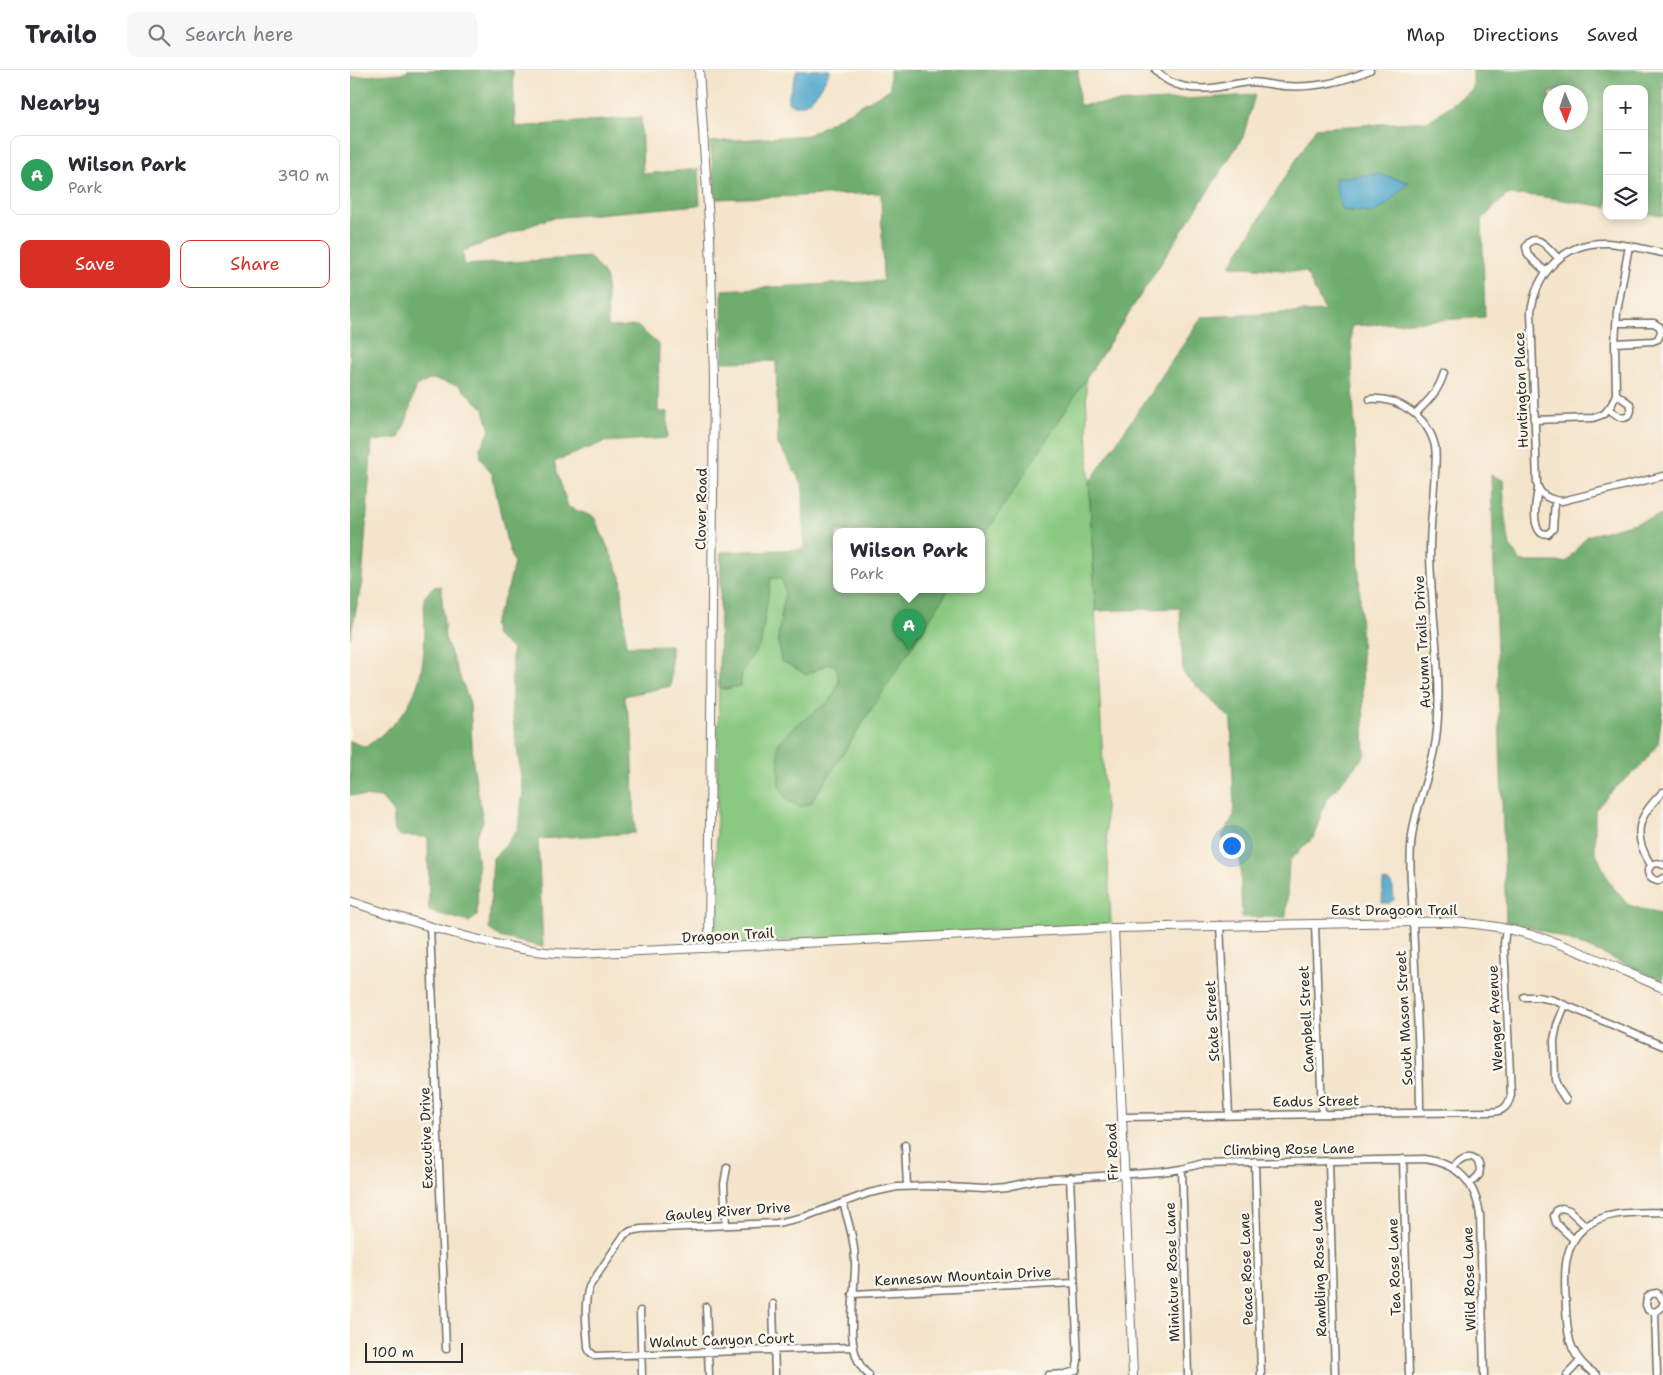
<!DOCTYPE html>
<meta charset="utf-8">
<style>
:root{--surface:#fff;--page:#f7f7f7;--text:#2b2b33;--muted:#7c7c81;--line:#e1e1e2;--accent:#d93025}
body{margin:0;font-family:"Shantell Sans",sans-serif;background:var(--page);color:var(--text)}
.controls{position:absolute;right:15px;top:15px;display:grid;overflow:hidden;border-radius:10px;box-shadow:0 2px 8px #0003}
.controls button{width:45px;height:45px;display:grid;place-items:center;padding:0;border:0;border-bottom:1px solid var(--line);background:var(--surface);color:var(--text);font:25px sans-serif}
.compass{position:absolute;left:1193px;top:15px;width:45px;height:45px;border-radius:50%;background:var(--surface);box-shadow:0 2px 8px #0003;rotate:178deg}
.scale{position:absolute;left:15px;bottom:12px;width:98px;box-sizing:border-box;padding-left:5px;border:2px solid #2b2b2b;border-top:0;font-size:14px;line-height:18px;white-space:nowrap;color:#2b2b2b;-webkit-text-stroke:4px #fbf7ec;paint-order:stroke}
.you{position:absolute;left:881px;top:775px;width:18px;height:18px;margin:-12px;border:4px solid #fff;border-radius:50%;background:#1a73e8;box-shadow:0 0 0 8px #1a73e833}
.badge{display:grid;place-items:center;width:32px;height:32px;border-radius:50%;background:var(--accent);color:#fff;font-size:16px;font-weight:700}
.pin{position:absolute;translate:-50% -41px;filter:drop-shadow(0 1px 2px #0008)}
.pin::after{content:'';position:absolute;top:26px;width:18px;height:15px;background:inherit;clip-path:polygon(0 0,100% 0,50% 100%)}
.popup{position:absolute;left:483px;top:458px;width:152px;height:65px;box-sizing:border-box;display:grid;place-content:center;border-radius:10px;background:var(--surface);filter:drop-shadow(0 1px 4px #0005);font-size:16px;white-space:nowrap;color:var(--muted)}
.popup b{font-size:19px;color:var(--text)}
.popup::after{content:'';position:absolute;left:50%;top:100%;margin-left:-10px;border:10px solid transparent;border-top-color:var(--surface)}
.list{margin:0;padding:0;list-style:none}
h2{display:flex;justify-content:space-between;align-items:center;height:65px;margin:0;padding:0 20px;font-size:21px}
h2 small{font-size:16px;font-weight:400;color:var(--muted)}
.list li{display:grid;grid-template-columns:32px 1fr auto;gap:15px;align-items:center;box-sizing:border-box;height:80px;margin:0 10px 10px;padding:0 10px;border:1px solid var(--line);border-radius:10px}
.list b{display:block;font-size:19px;white-space:nowrap}
.list p{margin:0;font-size:16px;white-space:nowrap;color:var(--muted)}
.list em{font-size:16px;font-style:normal;color:var(--muted)}
.actions{display:flex;gap:10px;padding:15px 20px}
.actions a{flex:1;padding:11px 0;border:1px solid var(--accent);border-radius:10px;text-align:center;font-size:18px;color:var(--accent)}
.actions .main{background:var(--accent);color:#fff}
.icon{flex:none;width:28px;height:28px;fill:none;stroke:currentColor;stroke-width:2;stroke-linecap:round;stroke-linejoin:round}
.map{position:relative;flex:none;width:1313px;height:1305px;overflow:hidden}
header{display:flex;align-items:center;gap:30px;box-sizing:border-box;height:70px;padding:0 25px;background:var(--surface);border-bottom:1px solid var(--line)}
header strong{font-size:24px}
nav{display:flex;gap:28px;margin-inline-start:auto;font-size:18px}
.search{width:350px;height:45px;background:var(--page);display:flex;align-items:center;gap:12px;box-sizing:border-box;padding:0 18px;border-radius:10px;color:var(--muted);font-size:19px}
main{display:flex}
aside{flex:1;background:var(--surface)}
.map>svg:first-child{display:block}
.green{fill:#89c980;stroke:#5a7a56}
.forest{fill:#6ead6e;stroke:#4c6c4c;fill-rule:evenodd}
.water{fill:#4ea6cb;stroke:#3c687b}
.lines{fill:none;stroke-linecap:round;stroke-linejoin:round}
.minor-casing{stroke:#716c63;stroke-width:9}
.tertiary-casing{stroke:#716c63;stroke-width:10}
.minor{stroke:#fff;stroke-width:6}
.tertiary{stroke:#fff;stroke-width:8}
.labels{text-anchor:middle;dominant-baseline:central;stroke-width:5;stroke-linejoin:round;paint-order:stroke}
.street-label{font-size:14px;fill:#2b2b2b;stroke:#fbf7ec}
</style>
<header>
<strong>Trailo</strong>
<div class="search"><svg class="icon" aria-label="search" viewBox="0 0 24 24"><circle cx="10" cy="10" r="6"/><path d="M15 15l6 6"/></svg>Search here</div>
<nav><a>Map</a><a>Directions</a><a>Saved</a></nav>
</header>
<main>
<aside>
<h2>Nearby<small></small></h2>
<ul class="list">
<li><span class="badge" style="background:#2e9e5b">A</span><div><b>Wilson Park</b><p>Park</p></div><em>390 m</em></li>
</ul>
<div class="actions"><a class="main">Save</a><a>Share</a></div>
</aside>
<div class="map">
<svg width="1313" height="1305" viewBox="0 0 1313 1305">
<rect width="100%" height="100%" fill="#fbf7ec"/>
<filter id="ink" filterUnits="userSpaceOnUse"><feTurbulence type="fractalNoise" baseFrequency=".02" numOctaves="2"/><feDisplacementMap in="SourceGraphic" scale="10" xChannelSelector="R" yChannelSelector="G"/><feConvolveMatrix kernelMatrix="1 2 1 2 8 2 1 2 1" color-interpolation-filters="sRGB"/></filter>
<filter id="wash" filterUnits="userSpaceOnUse"><feTurbulence type="fractalNoise" baseFrequency=".0096" numOctaves="4" result="noise"/><feDisplacementMap in="SourceGraphic" scale="20" xChannelSelector="R" yChannelSelector="G"/><feGaussianBlur stdDeviation="1.12" result="paint"/><feColorMatrix in="noise" values="0 0 0 0 0 0 0 0 0 0 0 0 0 0 0 0 0 1.4 0 .05"/><feComposite in="paint" operator="in"/></filter>
<g filter="url(#wash)">
<rect width="100%" height="100%" fill="#f4e4cb"/>
<path class="green" d="M735 282 739 413 761 854 376 874 370 873 365 866 371 482 486 519H632V461Z"/>
<path class="forest" d="M58 0H163L165 57 291 47 293 104 348 99 350 135 201 148 113 181 114 195 240 187 256 207 258 257 287 256 309 275 308 342H318L317 368 254 372 204 392 218 437 244 447 271 507 276 576 321 575V616L274 626 282 660 285 763 188 769 193 877 150 867 139 859 143 788 155 776 168 759 173 721 162 641V579L146 566 143 555 158 518 164 493 156 468 142 404 131 389 130 378 140 361 134 339 108 315 82 309 66 316 57 349 49 368 22 371 12 512 0 568V7L55 3Z
M540 0H728L729 35 905 25 893 67 632 469V461H486V519H599L461 733 451 737 437 730 429 716 428 674 440 660 480 631 489 612 486 595 478 594 456 605 444 597 431 591 428 568 435 522 432 509 421 508 411 572 392 603 390 616 376 619 369 618 371 482 454 479 453 415 428 374 426 291 373 292 372 220 533 211 531 123 366 129 360 72 458 65 540 19Z
M1123 0H1313V146L1294 143V19H1257V137L1188 126 1157 125 1132 149 1135 247 1001 256 1015 685 976 730 963 768 939 791 936 847H892L890 790 872 767 884 745 881 649 833 603 830 538 746 541 739 413 852 247 975 241 956 202 880 196 966 58 1079 51 1123 19ZM1200 22H1230V52H1200ZM1027 104 1048 123 1036 135 1023 143 985 109Z
M1141 405 1153 410 1155 450 1160 476 1171 492H1216L1237 466 1313 445V636L1308 674 1290 697 1265 718 1245 740V781L1259 812 1278 835 1313 845V910C1262 889 1211 863 1156 851Z
M91 516 95 568 120 633 123 694 133 751 125 770 128 798 127 846 119 852 79 841 78 767 51 766 45 762 43 742 31 728 0 725V671L16 677C29 667 43 656 53 643 78 609 75 568 74 528L83 517Z"/>
<path class="water" d="M447 0H480C474 14 457 46 438 32V28Z
M1027 104 1059 112 1036 135 1023 143 992 140 988 129 985 108Z
M1033 811 1040 812 1043 818 1044 830 1039 833H1032Z"/>
</g>
<g filter="url(#ink)">
<g class="lines">
<defs>
<path id="minor" d="M805 0C820 18 847 21 869 17 879 15 889 13 899 12 911 12 922 15 934 16 963 18 993 12 1020 0
M1313 183C1294 179 1275 174 1256 173 1214 172 1187 202 1181 241L1187 413C1189 426 1200 430 1212 431L1313 406
M1196 202 1178 185 1176 177C1185 159 1200 180 1209 189
M1265 273 1303 271 1308 269 1311 262 1310 257 1304 253H1266
M1020 329C1049 327 1078 347 1085 376 1087 389 1085 402 1084 414 1083 436 1080 457 1080 479 1080 542 1094 605 1086 669 1081 705 1063 741 1061 776 1059 800 1062 825 1063 848 1065 913 1070 978 1070 1043
M1258 339C1262 341 1266 345 1270 347 1279 350 1283 341 1280 334L1266 324
M1065 344C1079 330 1088 322 1094 303
M1184 350 1243 348 1254 344 1262 334 1266 324 1265 273 1267 242 1279 176
M1188 419C1186 431 1181 453 1191 463L1198 464 1203 459 1205 431
M1301 795C1281 764 1288 746 1313 722
M1313 795C1307 791 1301 794 1298 800 1298 807 1302 810 1308 811L1313 808
M965 854 972 1044
M870 855 879 1045
M80 856 96 1279
M1174 927H1187L1203 930 1313 976
M1215 935 1207 955 1204 970 1205 1010 1208 1018 1216 1030
M773 1047 1139 1042C1152 1042 1158 1038 1161 1025L1154 874 1156 858
M555 1075 557 1116
M1053 1089 1059 1305
M979 1091 985 1305
M905 1092 911 1305
M1103 1098C1114 1079 1134 1086 1129 1105L1120 1114
M832 1099 838 1305
M493 1132C498 1152 505 1171 505 1192 506 1223 491 1284 519 1305
M376 1155 374 1114 377 1097
M1224 1170 1206 1153 1204 1146 1207 1140 1212 1138 1219 1140 1236 1156
M502 1224 724 1213
M423 1234 425 1305
M356 1237 359 1305
M290 1241 292 1305
M1305 1242 1298 1240 1296 1235 1297 1228 1301 1224 1307 1223 1313 1230
M503 1277 245 1286 240 1282 238 1278C237 1258 233 1236 239 1217L274 1165 281 1161 291 1159 427 1153 454 1147 519 1123 547 1117 578 1116 634 1119 657 1117 689 1110 811 1102 832 1099 850 1094 1074 1089C1108 1094 1125 1111 1130 1145L1134 1305
M698 1305 715 1304 726 1301 728 1291 720 1107
M1217 1305 1230 1291
M1247 1305C1235 1298 1227 1289 1222 1277 1217 1265 1217 1252 1216 1239 1215 1211 1210 1178 1235 1157 1257 1140 1287 1143 1313 1142
M1307 1305 1305 1242 1311 1238 1313 1234"/>
<path id="tertiary" d="M349 0 360 167 364 308 359 878
M0 831C30 842 61 851 92 860 139 873 177 883 227 884L764 858 1063 852C1091 851 1119 852 1147 857 1205 867 1259 895 1313 918
M764 858 783 1305"/>
</defs>
<use href="#minor" class="minor-casing"/>
<use href="#tertiary" class="tertiary-casing"/>
<use href="#minor" class="minor"/>
<use href="#tertiary" class="tertiary"/>
</g>
</g>
<g class="labels">
<g class="street-label">
<text transform="translate(1171 320) rotate(-92)">Huntington Place</text>
<text transform="translate(351 439) rotate(-89)">Clover Road</text>
<text transform="translate(1072 572) rotate(-93)">Autumn Trails Drive</text>
<text x="1044" y="840">East Dragoon Trail</text>
<text transform="translate(378 865) rotate(-3)">Dragoon Trail</text>
<text transform="translate(1054 948) rotate(-93)">South Mason Street</text>
<text transform="translate(1145 948) rotate(-93)">Wenger Avenue</text>
<text transform="translate(956 949) rotate(-93)">Campbell Street</text>
<text transform="translate(862 951) rotate(-93)">State Street</text>
<text transform="translate(966 1031) rotate(-1)">Eadus Street</text>
<text transform="translate(76 1068) rotate(-92)">Executive Drive</text>
<text transform="translate(939 1079) rotate(-1)">Climbing Rose Lane</text>
<text transform="translate(762 1082) rotate(-92)">Fir Road</text>
<text transform="translate(378 1141) rotate(-4)">Gauley River Drive</text>
<text transform="translate(1044 1197) rotate(-92)">Tea Rose Lane</text>
<text transform="translate(969 1198) rotate(-92)">Rambling Rose Lane</text>
<text transform="translate(896 1199) rotate(-92)">Peace Rose Lane</text>
<text transform="translate(822 1202) rotate(-92)">Miniature Rose Lane</text>
<text transform="translate(613 1206) rotate(-3)">Kennesaw Mountain Drive</text>
<text transform="translate(1119 1209) rotate(-92)">Wild Rose Lane</text>
<text transform="translate(372 1270) rotate(-2)">Walnut Canyon Court</text>
</g>
</g>
</svg>
<div class="controls">
<button>+</button>
<button>−</button>
<button><svg class="icon" aria-label="layers" viewBox="0 0 24 24"><path d="M12 4l9 5-9 5-9-5zM3 14l9 5 9-5"/></svg></button>
</div>
<svg class="compass" viewBox="-18 -18 36 36"><path d="M0-13l5 13h-10z" fill="#e53935"/><path d="M0 13l5-13h-10z" fill="#7c7c81"/></svg>
<div class="scale">100 m</div>
<div class="you"></div>
<div class="pin badge" style="left:559px;top:580px;background:#2e9e5b">A</div>
<div class="popup"><b>Wilson Park</b>Park</div>
</div>
</main>
